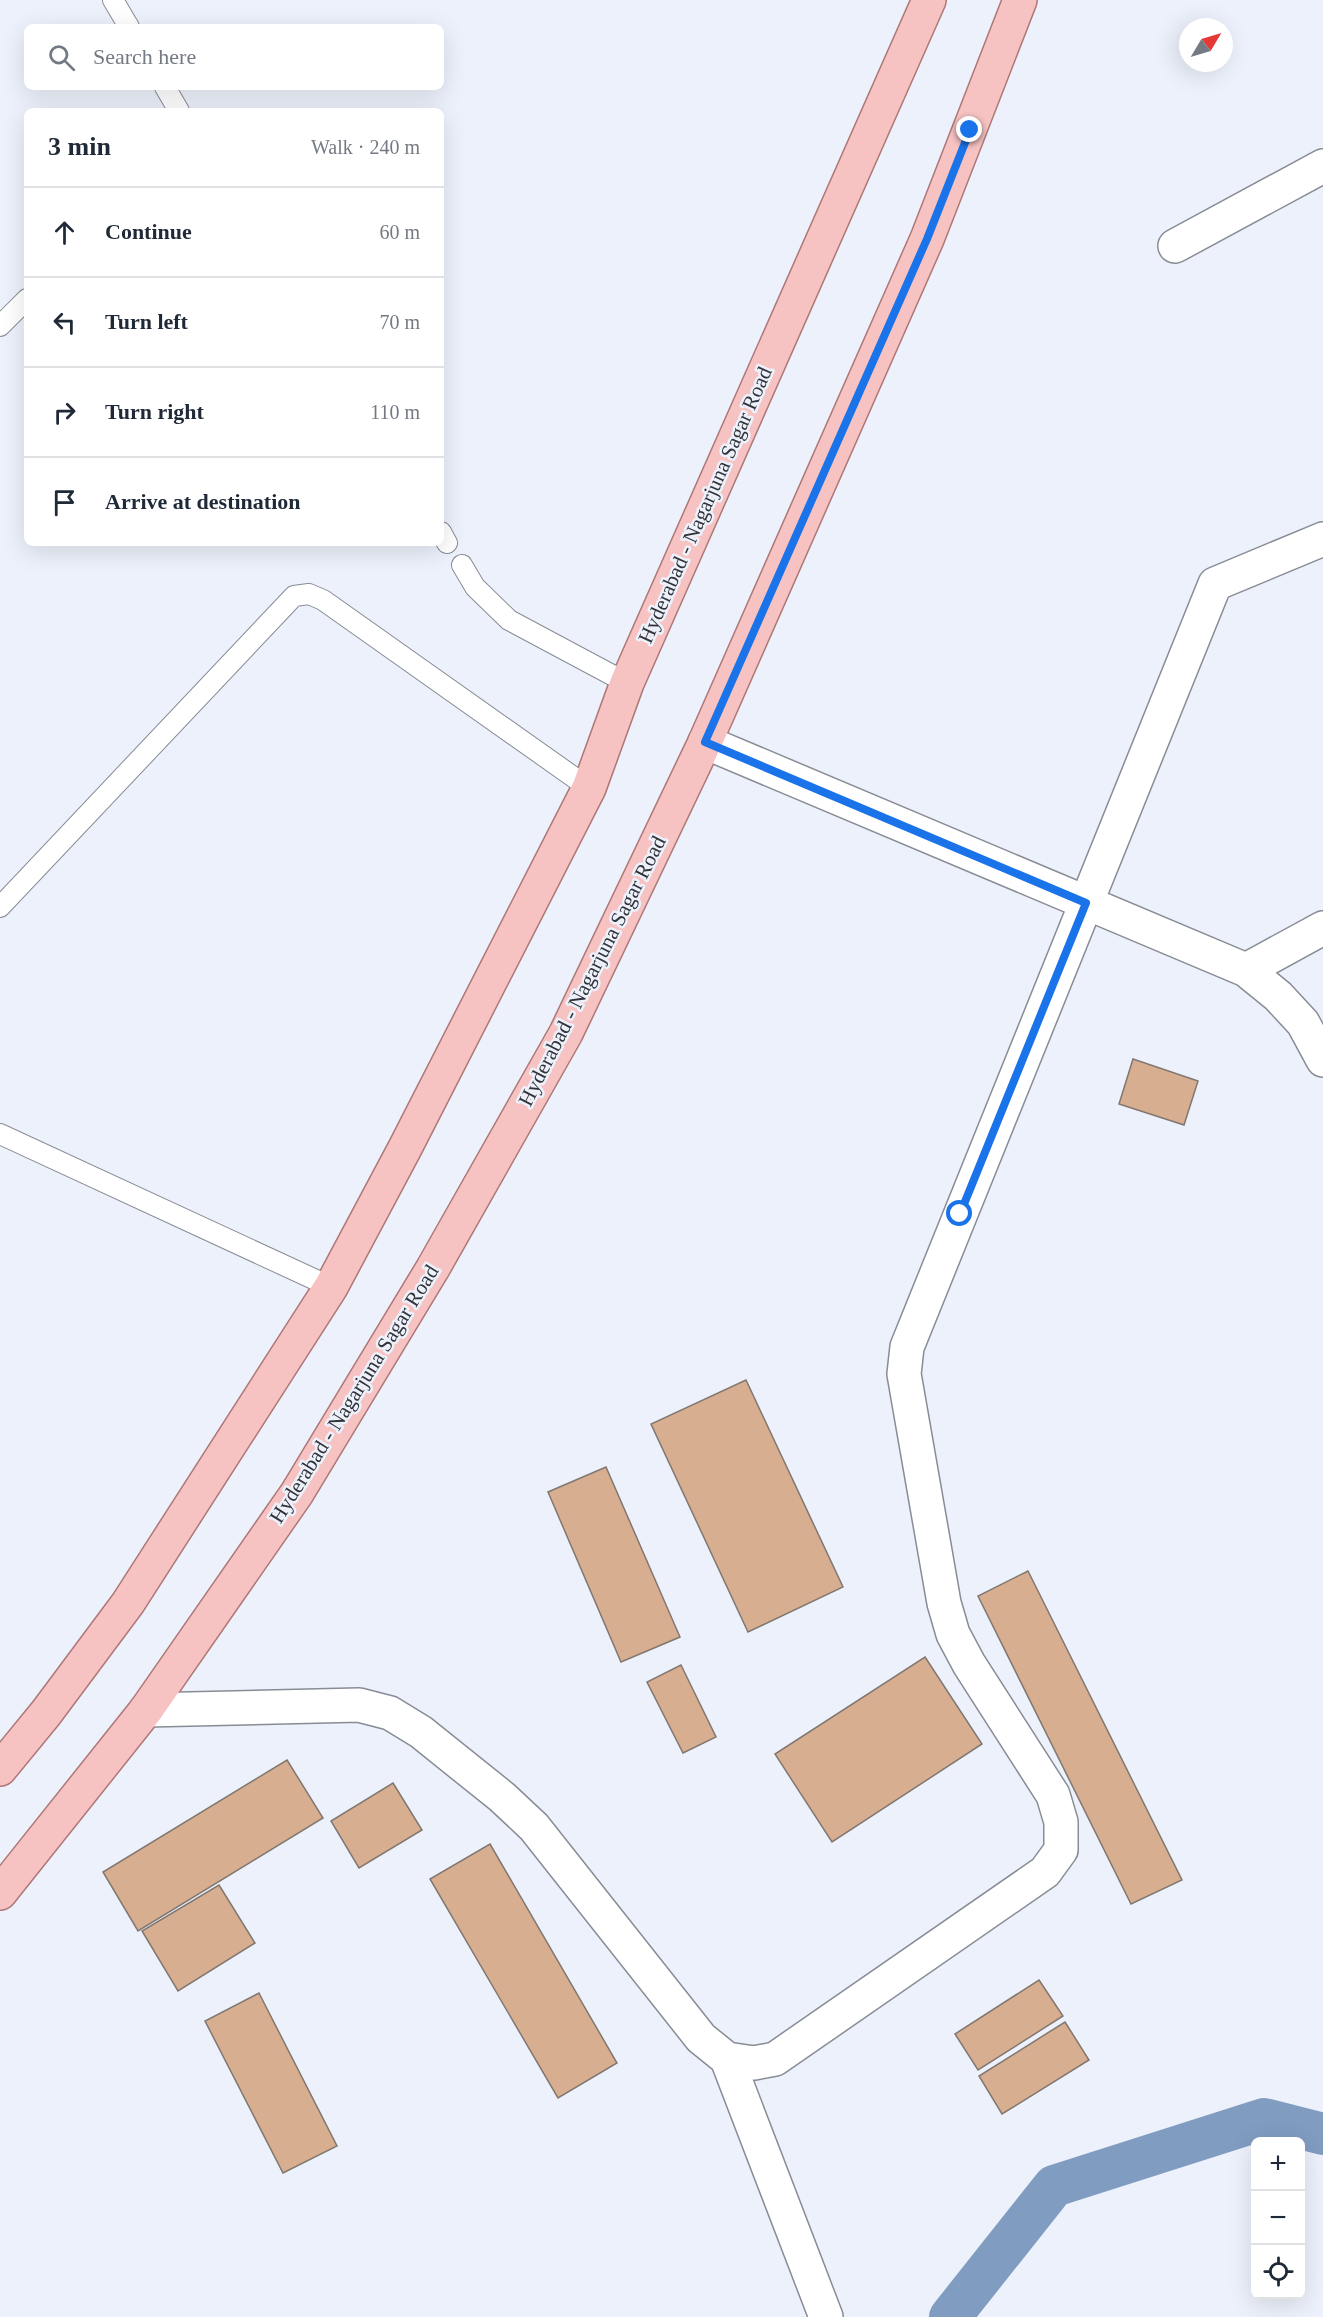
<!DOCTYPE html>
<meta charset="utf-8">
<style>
:root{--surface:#fff;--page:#f6f6f7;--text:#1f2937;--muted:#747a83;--line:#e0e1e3}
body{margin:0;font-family:"Times New Roman",serif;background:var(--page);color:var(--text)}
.controls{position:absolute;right:18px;bottom:18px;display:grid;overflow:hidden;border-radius:9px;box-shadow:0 6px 24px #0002}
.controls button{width:54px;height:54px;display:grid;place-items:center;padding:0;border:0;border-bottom:2px solid var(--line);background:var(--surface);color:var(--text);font:30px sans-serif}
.compass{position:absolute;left:1179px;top:18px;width:54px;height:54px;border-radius:50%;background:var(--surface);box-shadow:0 6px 24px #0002;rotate:52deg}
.stop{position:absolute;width:18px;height:18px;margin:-14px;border:4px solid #1a73e8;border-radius:50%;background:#fff}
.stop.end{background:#1a73e8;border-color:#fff;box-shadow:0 2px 6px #0008}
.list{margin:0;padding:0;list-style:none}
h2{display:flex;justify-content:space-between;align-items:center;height:78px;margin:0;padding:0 24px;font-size:26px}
h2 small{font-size:20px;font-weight:400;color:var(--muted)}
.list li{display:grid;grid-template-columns:39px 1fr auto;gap:18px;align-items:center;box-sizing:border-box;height:90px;padding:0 24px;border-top:2px solid var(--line)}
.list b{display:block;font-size:22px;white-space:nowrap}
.list em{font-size:20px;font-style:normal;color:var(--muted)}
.icon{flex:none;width:33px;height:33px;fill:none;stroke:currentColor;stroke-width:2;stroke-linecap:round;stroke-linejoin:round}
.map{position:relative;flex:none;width:1323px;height:2317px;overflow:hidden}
.search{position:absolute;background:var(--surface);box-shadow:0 6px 24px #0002;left:24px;top:24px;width:420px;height:66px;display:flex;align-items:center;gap:15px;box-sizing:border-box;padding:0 21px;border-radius:9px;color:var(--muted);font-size:22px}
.panel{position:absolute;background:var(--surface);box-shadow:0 6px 24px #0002;left:24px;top:108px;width:420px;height:438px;border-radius:9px}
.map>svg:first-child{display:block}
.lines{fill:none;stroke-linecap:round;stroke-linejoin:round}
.canal{stroke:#809cc1;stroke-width:42}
.building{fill:#d8ae91;stroke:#817770;stroke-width:1.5}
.lane-casing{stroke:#878c95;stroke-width:22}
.street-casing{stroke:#878c95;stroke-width:36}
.primary-casing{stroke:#ae7777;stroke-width:36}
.lane{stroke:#fff;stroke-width:20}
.street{stroke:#fff;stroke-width:33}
.primary{stroke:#f7c3c2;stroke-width:33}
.route{stroke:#1a73e8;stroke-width:8}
.labels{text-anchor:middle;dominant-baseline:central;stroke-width:5;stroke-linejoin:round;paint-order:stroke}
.street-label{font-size:21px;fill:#313337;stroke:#ecf1fb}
</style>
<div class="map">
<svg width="1323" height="2317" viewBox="0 0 1323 2317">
<rect width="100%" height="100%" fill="#ecf1fb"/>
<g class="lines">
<path class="canal" d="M950 2317 1054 2186 1264 2119 1323 2134"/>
</g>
<path class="building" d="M1133 1059 1198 1081 1184 1125 1119 1104Z
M746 1380 843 1587 748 1632 651 1424Z
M606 1467 680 1637 621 1662 548 1492Z
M1028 1571 1182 1880 1131 1904 978 1596Z
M925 1657 982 1744 832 1842 775 1754Z
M681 1665 716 1737 683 1753 647 1682Z
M287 1760 323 1818 138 1931 103 1872Z
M393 1783 422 1830 359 1868 331 1821Z
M490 1844 617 2063 558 2098 430 1879Z
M219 1885 255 1943 178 1991 142 1931Z
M1039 1980 1063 2016 978 2070 955 2034Z
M259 1993 337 2146 283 2173 205 2021Z
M1065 2022 1089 2060 1002 2114 979 2076Z"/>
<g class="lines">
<defs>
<path id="lane" d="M113 0 129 27
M165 87 179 111
M0 326 27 299
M441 532 447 543
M462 565 475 587 509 620 627 683
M0 907 294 596 309 594 323 600 589 788
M0 1134 331 1287"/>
<path id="street" d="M1175 246 1323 166
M705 742 1246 970 1278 996 1303 1023 1323 1060
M1246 970 1323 928
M146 1710 359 1705 390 1713 421 1732 502 1797 534 1827 701 2038 727 2059 754 2063 775 2059 1045 1872 1061 1850V1822L1053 1795 969 1664 953 1634 944 1603 904 1374 907 1347 1215 584 1323 539
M727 2059 826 2317"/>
<path id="primary" d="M0 1769 46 1713 128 1603 331 1287 405 1148 589 788 627 683 929 0
M0 1893 146 1710 297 1493 433 1268 566 1033 705 742 927 239 1020 0"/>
</defs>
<use href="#lane" class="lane-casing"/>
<use href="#street" class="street-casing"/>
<use href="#primary" class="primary-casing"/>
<use href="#lane" class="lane"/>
<use href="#street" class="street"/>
<use href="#primary" class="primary"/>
</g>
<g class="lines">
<path class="route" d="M960 1214 1086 903 705 742 927 239 970 130"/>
</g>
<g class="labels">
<g class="street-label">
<text transform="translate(705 505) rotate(-66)">Hyderabad - Nagarjuna Sagar Road</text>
<text transform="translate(592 971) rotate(-63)">Hyderabad - Nagarjuna Sagar Road</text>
<text transform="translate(354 1394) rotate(-58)">Hyderabad - Nagarjuna Sagar Road</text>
</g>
</g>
</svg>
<div class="controls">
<button>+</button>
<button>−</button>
<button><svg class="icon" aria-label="locate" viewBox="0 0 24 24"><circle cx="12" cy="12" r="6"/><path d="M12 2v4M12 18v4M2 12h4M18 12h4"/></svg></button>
</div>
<svg class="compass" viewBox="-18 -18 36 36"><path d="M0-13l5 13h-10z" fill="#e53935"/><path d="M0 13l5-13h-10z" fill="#747a83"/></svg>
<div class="stop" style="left:960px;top:1214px"></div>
<div class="stop end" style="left:970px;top:130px"></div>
<div class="search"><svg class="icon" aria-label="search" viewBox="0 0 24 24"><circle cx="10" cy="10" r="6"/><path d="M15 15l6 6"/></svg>Search here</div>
<section class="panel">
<h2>3 min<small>Walk · 240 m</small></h2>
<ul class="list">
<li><svg class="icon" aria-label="ahead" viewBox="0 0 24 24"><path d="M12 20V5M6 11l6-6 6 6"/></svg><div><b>Continue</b></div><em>60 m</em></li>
<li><svg class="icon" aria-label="left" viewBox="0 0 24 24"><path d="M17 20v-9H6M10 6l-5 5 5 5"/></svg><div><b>Turn left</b></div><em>70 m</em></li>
<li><svg class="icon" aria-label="right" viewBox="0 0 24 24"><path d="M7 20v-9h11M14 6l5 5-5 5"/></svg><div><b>Turn right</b></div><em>110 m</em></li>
<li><svg class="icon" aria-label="arrive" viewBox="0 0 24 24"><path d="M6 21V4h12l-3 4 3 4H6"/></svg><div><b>Arrive at destination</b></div></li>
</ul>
</section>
</div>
